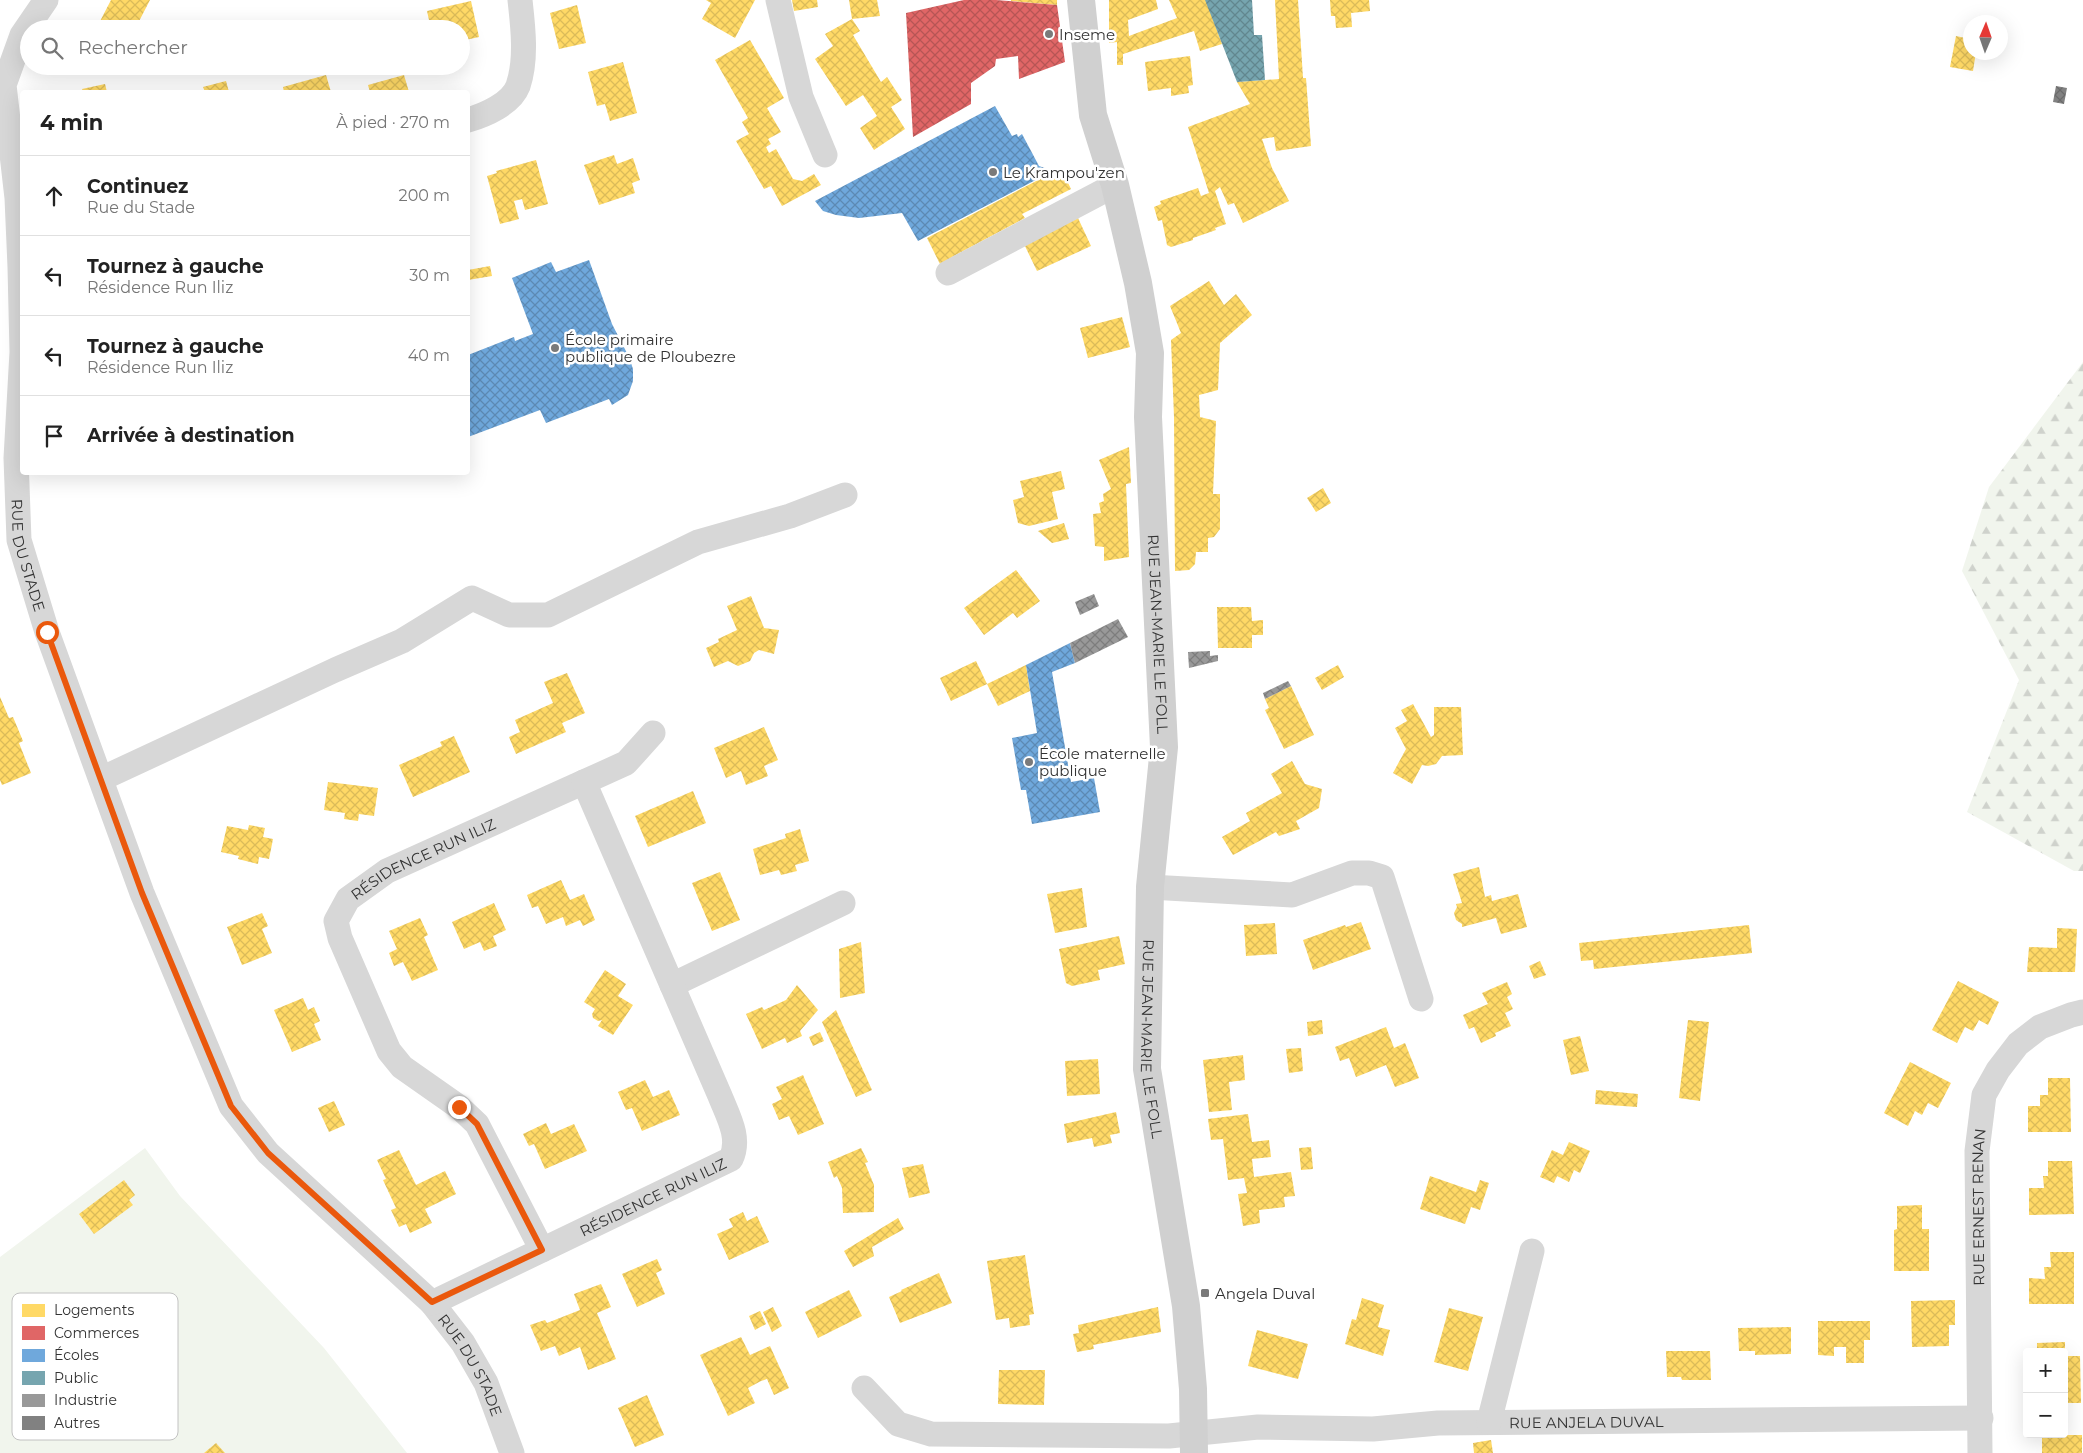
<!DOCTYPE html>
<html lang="fr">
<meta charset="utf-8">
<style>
:root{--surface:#fff;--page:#f6f6f6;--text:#222;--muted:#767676;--line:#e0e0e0}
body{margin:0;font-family:Montserrat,sans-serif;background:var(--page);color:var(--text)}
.controls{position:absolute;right:15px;bottom:15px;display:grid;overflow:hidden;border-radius:5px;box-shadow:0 5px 20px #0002}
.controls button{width:45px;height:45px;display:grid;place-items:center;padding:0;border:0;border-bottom:1px solid var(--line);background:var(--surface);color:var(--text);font:25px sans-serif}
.compass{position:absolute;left:1963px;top:15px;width:45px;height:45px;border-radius:50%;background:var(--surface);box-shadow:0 5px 20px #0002;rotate:2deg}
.stop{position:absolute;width:15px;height:15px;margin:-11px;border:4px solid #ea580c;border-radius:50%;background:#fff}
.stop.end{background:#ea580c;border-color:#fff;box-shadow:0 1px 5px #0008}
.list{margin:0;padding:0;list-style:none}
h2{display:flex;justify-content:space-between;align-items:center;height:65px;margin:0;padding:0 20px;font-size:21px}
h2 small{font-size:16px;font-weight:400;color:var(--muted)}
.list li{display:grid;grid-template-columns:32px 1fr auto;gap:15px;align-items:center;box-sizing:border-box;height:80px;padding:0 20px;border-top:1px solid var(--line)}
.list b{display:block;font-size:19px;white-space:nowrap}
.list p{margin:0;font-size:16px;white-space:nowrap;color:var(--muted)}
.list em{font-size:16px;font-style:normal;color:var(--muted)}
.icon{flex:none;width:28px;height:28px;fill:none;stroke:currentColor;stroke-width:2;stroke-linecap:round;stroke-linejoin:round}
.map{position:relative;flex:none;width:2083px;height:1453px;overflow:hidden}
.search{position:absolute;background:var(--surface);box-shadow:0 5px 20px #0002;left:20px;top:20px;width:450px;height:55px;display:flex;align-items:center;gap:12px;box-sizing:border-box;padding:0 18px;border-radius:28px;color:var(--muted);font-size:19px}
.panel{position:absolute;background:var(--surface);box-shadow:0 5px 20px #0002;left:20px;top:90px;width:450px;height:385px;border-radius:5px}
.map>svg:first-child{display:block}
.forest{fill:url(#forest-firs)}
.park{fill:#f1f5ed}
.homes{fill:url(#homes-cross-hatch)}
.shops{fill:url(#shops-cross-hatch)}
.schools{fill:url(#schools-cross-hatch)}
.public{fill:url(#public-cross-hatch)}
.industry{fill:url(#industry-cross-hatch)}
.building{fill:url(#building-cross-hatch)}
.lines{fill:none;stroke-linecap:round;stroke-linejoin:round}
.minor{stroke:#d7d7d7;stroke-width:25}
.secondary{stroke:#d0d0d0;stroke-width:28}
.route{stroke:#ea580c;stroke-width:6}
.poi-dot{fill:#7a7a7a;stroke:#fff;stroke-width:2}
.labels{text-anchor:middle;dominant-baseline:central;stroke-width:5;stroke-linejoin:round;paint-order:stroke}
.poi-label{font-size:15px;fill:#333;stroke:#fff;text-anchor:start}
.street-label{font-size:15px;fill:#333;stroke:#fff}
.key{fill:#fff;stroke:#c2c2c2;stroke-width:1}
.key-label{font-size:14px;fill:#333}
</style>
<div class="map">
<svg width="2083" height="1453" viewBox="0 0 2083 1453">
<defs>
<pattern id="forest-firs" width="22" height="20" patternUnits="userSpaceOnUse" patternTransform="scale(1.25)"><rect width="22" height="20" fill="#f1f5ed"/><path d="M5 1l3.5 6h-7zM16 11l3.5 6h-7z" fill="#cfd2cc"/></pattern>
<pattern id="homes-cross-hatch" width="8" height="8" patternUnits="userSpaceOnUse" patternTransform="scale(1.25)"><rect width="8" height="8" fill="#ffd966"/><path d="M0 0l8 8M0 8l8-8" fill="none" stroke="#dbbb59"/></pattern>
<pattern id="shops-cross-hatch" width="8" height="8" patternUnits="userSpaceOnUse" patternTransform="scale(1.25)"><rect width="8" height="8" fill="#e06666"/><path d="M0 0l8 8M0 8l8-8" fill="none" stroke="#b65555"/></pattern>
<pattern id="schools-cross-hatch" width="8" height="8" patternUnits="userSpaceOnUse" patternTransform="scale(1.25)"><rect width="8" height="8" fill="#6fa8dc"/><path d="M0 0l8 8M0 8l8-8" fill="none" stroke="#5c89b3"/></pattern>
<pattern id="public-cross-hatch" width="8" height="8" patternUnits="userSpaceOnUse" patternTransform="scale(1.25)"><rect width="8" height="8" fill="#76a5af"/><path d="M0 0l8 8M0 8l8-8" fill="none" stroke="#61878f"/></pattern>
<pattern id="industry-cross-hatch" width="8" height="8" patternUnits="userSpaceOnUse" patternTransform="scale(1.25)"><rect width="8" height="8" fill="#999"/><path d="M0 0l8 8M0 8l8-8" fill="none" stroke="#7d7d7d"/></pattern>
<pattern id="building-cross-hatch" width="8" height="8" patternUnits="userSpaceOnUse" patternTransform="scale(1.25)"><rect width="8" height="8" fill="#818181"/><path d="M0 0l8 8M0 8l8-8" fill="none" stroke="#6a6a6a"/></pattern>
</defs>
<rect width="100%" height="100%" fill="#fff"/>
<path class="forest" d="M2083 362V871H2074L1967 812 2019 680 1962 571 1989 487Z"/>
<path class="park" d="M145 1148 180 1196 324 1348 407 1453H0V1257Z"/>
<path class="homes" d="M111 0H150L135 29H96Z
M706 0H755L735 38 702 19 711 3Z
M792 0H817L818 7 794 11Z
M849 0H877L880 16 852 19Z
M1011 0H1057V5L1011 1Z
M1109 0H1156L1158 9 1128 20 1129 36 1177 18 1169 0H1206L1222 44 1200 51 1194 31 1123 54V65H1117V42L1109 43Z
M1275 0H1298L1303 78H1306L1311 146 1276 151 1274 137 1262 139 1272 168 1289 201 1243 223 1234 203 1228 205 1220 187 1215 191 1226 224 1215 228 1216 230 1193 238V240L1171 247 1167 245 1162 220 1158 221 1154 207 1161 204 1160 201 1198 188 1201 196 1209 193 1188 127 1250 104 1237 82 1279 79Z
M1330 0H1369L1370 11 1351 13 1352 27 1336 28 1335 16H1331Z
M471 1 479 37 461 41V29H431L427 11Z
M577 5 586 43 559 49 550 13Z
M852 19 860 31 853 35 881 82 887 77 902 100 891 107 905 129 874 150 860 128 877 116 863 95 846 106 815 59 833 46 825 34Z
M1956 36 1970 39V52H1976L1973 71 1950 67Z
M750 40 784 98 767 108 781 132 768 139 771 144 766 147 769 153 776 149 793 179 802 181 814 174 821 185 782 206 771 186 764 189 736 141 749 134 742 122 748 118 715 60Z
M1190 56 1193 85 1188 86 1189 93 1171 96V88L1148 91 1145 62Z
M623 62 637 113 610 121 605 104 597 106 588 72Z
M326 75 331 92H284L283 87Z
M404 75 409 92H370L368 85Z
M226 81 229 92H205L203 87Z
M105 84 107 92H83L82 89Z
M614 155 617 164 633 158 640 180 632 183 635 193 599 205 584 165Z
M536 160 548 204 525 210 522 199 514 201 519 219 500 224 487 176 497 173 496 171Z
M1061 168 1071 189 1022 214 1025 218 952 257 941 266 927 238Z
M1078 218 1091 246 1037 271 1024 244Z
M490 266 492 276 468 280V270Z
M1209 281 1224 305 1236 294 1252 315 1220 343 1218 390 1199 395 1200 417 1216 421 1213 494H1220V529L1214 537 1208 538V552H1196L1195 564 1189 570 1175 571 1174 417 1171 340 1181 333 1170 306Z
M1122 317 1130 347 1088 358 1080 328Z
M1129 447 1131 483 1126 484 1129 557 1104 561V547L1095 546 1093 514 1101 513 1099 503 1104 501 1103 494 1111 489 1099 460Z
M1061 471 1065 489 1052 492 1058 519 1029 526 1018 523 1013 500 1024 497 1020 481Z
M1323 488 1331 503 1316 512 1307 498Z
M1064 523 1069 539 1052 543 1038 531Z
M1016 570 1040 601 1017 618 1013 613 984 635 964 608Z
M751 596 764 628 779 630 774 654 759 650 754 653 750 661 738 666 728 661 714 667 706 648 719 642 718 639 737 630 727 606Z
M1217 607H1251L1252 621 1263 620V635H1252V648H1218Z
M976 661 987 684 951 701 940 678Z
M1026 665 1030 691 998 706 987 684Z
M1338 665 1344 677 1322 690 1315 678Z
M567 673 585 713 562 723 566 732 516 754 509 737 520 732 515 720 553 703 544 682Z
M1291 686 1314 735 1284 749 1265 710 1269 708 1265 699Z
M0 697 9 718 13 717 23 741 19 743 31 773 2 785 0 780Z
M1413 704 1431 737 1434 735V707H1461L1463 755 1442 756 1436 764 1428 766 1422 765 1412 784 1393 773 1406 749 1395 728 1407 721 1401 710Z
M764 727 778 760 764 766 768 776 746 785 741 771 726 778 714 748Z
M454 736 470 772 413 797 399 765 442 746 440 742Z
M1292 761 1305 784 1322 789 1319 808 1296 821 1300 829 1279 836 1276 832 1233 855 1222 837 1250 821 1246 813 1282 793 1271 774Z
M328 782 378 788 374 816 359 814 358 821 344 819 345 813 324 810Z
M693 791 706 823 648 847 635 816Z
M249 825 265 828 263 837 273 839 269 859 259 857 258 864 238 859 239 856 221 852 227 826 248 830Z
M800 829 809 861 795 865 797 871 781 875 779 870 760 875 753 849 786 838 785 834Z
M1479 867 1485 897 1491 895 1492 901 1518 894 1527 927 1501 934 1496 918 1462 927V924L1456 920 1454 913 1457 907 1456 904 1462 903 1453 874Z
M720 872 740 920 712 931 692 883Z
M561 880 570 900 584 894 595 920 583 926 580 920 566 926 563 917 546 924 538 906 532 908 527 895Z
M1082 888 1087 927 1055 933 1047 894Z
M494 903 506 930 493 936 497 946 484 951 480 942 464 949 452 922Z
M262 913 268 926 262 929 272 953 242 965 227 927Z
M420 918 428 935 424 937 438 970 412 981 403 962 394 966 389 953 397 949 389 931Z
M1361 922 1371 949 1313 970 1303 940 1345 925 1346 927Z
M1275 923 1277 954 1246 956 1244 925Z
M1749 925 1752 953 1594 969 1593 960 1581 961 1579 943Z
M2057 928 2077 929 2075 972H2027L2029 947 2057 948Z
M1119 936 1125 964 1098 970 1100 980 1072 986 1066 983 1059 949Z
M861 942 865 993 840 998 839 949Z
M1540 961 1546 975 1534 979 1529 966Z
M605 970 626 984 618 996 633 1005 613 1035 598 1026 602 1020 598 1021 593 1018 592 1014 595 1009 584 1002Z
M1958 981 1999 1002 1988 1025 1979 1020 1973 1031 1965 1027 1957 1043 1932 1030Z
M1507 982 1512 994 1507 997 1513 1009 1505 1013 1511 1026 1495 1033 1496 1036 1481 1043 1474 1027 1469 1029 1463 1015 1488 1004 1482 993Z
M797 985 818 1010 800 1031 802 1036 787 1043 785 1038 762 1049 746 1014 762 1007 764 1010 786 1000Z
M303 998 308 1010 314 1007 320 1021 314 1024 321 1040 292 1052 274 1010Z
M836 1010 872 1090 856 1097 822 1022Z
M1322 1020 1323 1034 1308 1036 1307 1022Z
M1688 1020 1709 1022 1700 1101 1679 1098Z
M1386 1027 1394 1048 1405 1043 1419 1078 1395 1087 1386 1065 1356 1077 1349 1058 1340 1061 1335 1047Z
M820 1032 824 1041 813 1046 809 1037Z
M1580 1036 1589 1071 1571 1075 1563 1040Z
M1301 1048 1303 1071 1289 1073 1286 1049Z
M1243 1055 1245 1080 1229 1082 1232 1110 1209 1112 1203 1060Z
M1098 1059 1100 1094 1067 1096 1065 1061Z
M1910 1062 1951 1083 1938 1108 1928 1103 1922 1115 1915 1111 1908 1126 1884 1113Z
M803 1075 824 1124 798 1135 789 1116 779 1120 772 1104 782 1099 776 1087Z
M2048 1078H2070L2071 1132H2028V1106H2040V1095H2048Z
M645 1080 653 1097 669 1090 680 1115 642 1131 632 1108 626 1110 618 1092Z
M1596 1090 1638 1094 1637 1107 1595 1104Z
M334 1101 345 1125 329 1132 318 1108Z
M1116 1112 1120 1133 1110 1135 1112 1143 1094 1147 1092 1138 1067 1143 1064 1124Z
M1248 1114 1252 1142 1269 1140 1271 1157 1252 1159 1254 1177 1291 1172 1295 1196 1284 1197 1285 1207 1259 1210 1260 1223 1243 1226 1238 1194 1247 1193 1244 1178 1228 1180 1223 1139 1211 1140 1208 1119Z
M546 1123 551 1134 574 1124 587 1151 545 1169 534 1144 529 1146 523 1134Z
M1569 1142 1590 1151 1580 1173 1574 1170 1569 1182 1557 1176 1554 1183 1540 1177 1552 1150 1563 1155Z
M1311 1147 1313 1169 1301 1170 1299 1148Z
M861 1148 868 1162 865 1163 874 1185V1212L843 1213 842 1188 837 1176 834 1178 828 1162Z
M399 1150 416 1185 445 1171 456 1194 425 1209 432 1223 410 1233 406 1224 399 1227 391 1210 396 1208 383 1180 386 1179 377 1160Z
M2048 1161H2072L2074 1214 2029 1215V1188H2044L2043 1176H2048Z
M923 1164 930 1193 909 1198 902 1168Z
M1430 1176 1476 1192 1480 1180 1489 1183 1480 1210 1471 1207 1465 1224 1420 1209Z
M124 1180 135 1195 129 1200 133 1205 94 1234 79 1214Z
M1922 1205V1229H1929V1271H1894V1230L1897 1229V1206Z
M743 1212 747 1221 757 1216 769 1242 729 1260 717 1234 733 1227 729 1219Z
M898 1218 904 1229 872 1247 874 1256 853 1267 844 1251Z
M2050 1252H2074V1304H2029V1278L2045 1279 2044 1267H2051Z
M1025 1255 1034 1314 1029 1315 1030 1325 1010 1328 1009 1318 996 1320 987 1261Z
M657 1259 662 1270 656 1273 665 1294 637 1307 622 1274Z
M939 1273 952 1303 900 1323 889 1297 902 1291 901 1290Z
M601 1284 611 1307 597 1313 616 1359 588 1370 580 1347 559 1356 555 1346 541 1351 530 1325 545 1320 547 1323 580 1310 574 1294Z
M849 1290 862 1316 818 1338 805 1312Z
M1362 1298 1384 1305 1378 1327 1390 1330 1383 1356 1345 1344 1352 1319 1356 1320Z
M1955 1300V1325H1949V1346L1912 1347 1911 1301Z
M773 1307 782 1326 772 1332 763 1312Z
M1158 1307 1161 1332 1093 1345 1094 1349 1077 1352 1073 1334 1079 1333 1078 1325Z
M1449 1308 1483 1317 1468 1371 1434 1362Z
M760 1311 766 1324 755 1330 749 1316Z
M1818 1321H1870V1340H1864V1363H1846V1347H1834V1356L1818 1355Z
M1791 1327V1354L1755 1355V1351H1739L1738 1328Z
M1257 1330 1308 1344 1298 1379 1248 1366Z
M741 1337 750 1355 770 1346 789 1388 774 1395 767 1379 761 1381 748 1388 755 1403 728 1416 700 1355Z
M2065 1342V1352H2037V1343Z
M1666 1351H1710L1711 1380H1682L1681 1377H1667Z
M2064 1356H2080L2081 1403H2064Z
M999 1370H1045L1044 1405 998 1404Z
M647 1395 664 1435 635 1447 618 1408Z
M2042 1435H2082V1453H2042Z
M1491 1440 1493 1453H1474L1473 1443Z
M216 1443 225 1453H204Z"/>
<path class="shops" d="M964 0H996L1057 5 1065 62 1019 79 1018 56 996 59 995 66 971 83V104L913 137 906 13Z"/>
<path class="schools" d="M995 106 1012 136 1017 134 1018 137 1022 134 1039 166 1053 171 918 241 902 213 859 218 836 215 823 211 815 201Z
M589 260 612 324 629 357 633 369V381L628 395 612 405 609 399 546 423 540 410 468 437V355L514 337 515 341 533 334 512 278 551 262 556 272Z
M1070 643 1075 663 1052 672 1071 782 1094 778 1100 812 1032 824 1026 790H1021L1012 738 1037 733 1026 665Z"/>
<path class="public" d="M1205 0H1252L1254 35H1262L1265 80 1237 82Z"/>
<path class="industry" d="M1094 594 1099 606 1080 615 1075 602Z
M1118 619 1128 637 1075 663 1070 643Z
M1210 651V656L1218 655V661L1189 668 1188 652Z
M1288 681 1291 686 1265 699 1263 693Z"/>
<path class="building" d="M2056 86 2067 88 2064 104 2053 102Z"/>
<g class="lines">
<g class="minor">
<path id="s1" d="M46 0 22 35 4 85 17 198 20 267 22 352 16 458 19 540 47 632 142 893 231 1106 268 1153 432 1303 463 1343 486 1383 512 1453"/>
<path d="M778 0 801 97 825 155"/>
<path d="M468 120C485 115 511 104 518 86 527 59 523 27 520 0"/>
<path d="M948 273 1115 185"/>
<path d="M101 779 335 670 402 641 472 598 509 615H548L698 542 790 516 845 495"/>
<path d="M1150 887 1292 895 1352 873H1369L1382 877 1421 999"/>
<path d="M672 985 843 903"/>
<path id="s2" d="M542 1250 477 1124 459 1107 402 1067 389 1051 340 938 336 921 348 899 387 871 584 782"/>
<path id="s3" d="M432 1303 731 1159C741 1138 728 1116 720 1096L584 782 626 763 653 733"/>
<path id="s4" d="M864 1388 898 1424 931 1434 1169 1436 1258 1427 1373 1429 1438 1423 1981 1418"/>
<path d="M1489 1422 1532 1251"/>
<path id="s5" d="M1980 1453 1977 1151 1984 1095 1998 1070 2018 1044 2040 1027 2071 1015 2083 1012"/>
</g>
<path class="secondary" id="s6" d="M1081 0 1093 115 1115 185 1138 283 1150 353 1148 417 1164 747 1150 887 1147 1069 1186 1306 1193 1389 1194 1453"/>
</g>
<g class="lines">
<path class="route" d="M47 632 142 893 231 1106 268 1153 432 1302 542 1250 477 1124 459 1107"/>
</g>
<g class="poi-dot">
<circle cx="1049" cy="34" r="5"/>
<circle cx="993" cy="172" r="5"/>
<circle cx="555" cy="348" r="5"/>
<circle cx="1029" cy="762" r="5"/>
<rect x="1200" y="1288" width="10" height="10" rx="2.5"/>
</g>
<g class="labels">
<g class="poi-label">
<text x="1059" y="34">Inseme</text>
<text x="1003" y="172">Le Krampou'zen</text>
<text x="565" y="339">École primaire<tspan x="565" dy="17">publique de Ploubezre</tspan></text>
<text x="1039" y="753">École maternelle<tspan x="1039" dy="17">publique</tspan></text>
<text x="1215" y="1293">Angela Duval</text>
</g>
<g class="street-label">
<text stroke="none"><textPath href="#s1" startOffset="568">RUE DU STADE</textPath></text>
<text stroke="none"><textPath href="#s6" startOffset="642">RUE JEAN-MARIE LE FOLL</textPath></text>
<text stroke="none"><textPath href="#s2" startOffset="508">RÉSIDENCE RUN ILIZ</textPath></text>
<text stroke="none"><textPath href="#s6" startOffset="1048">RUE JEAN-MARIE LE FOLL</textPath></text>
<text stroke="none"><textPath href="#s3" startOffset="245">RÉSIDENCE RUN ILIZ</textPath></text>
<text stroke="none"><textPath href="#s5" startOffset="246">RUE ERNEST RENAN</textPath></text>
<text stroke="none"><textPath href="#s1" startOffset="1512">RUE DU STADE</textPath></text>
<text stroke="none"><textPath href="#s4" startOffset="740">RUE ANJELA DUVAL</textPath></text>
</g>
</g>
<rect x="12" y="1293" width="166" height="147" rx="8" class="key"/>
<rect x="22" y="1304" width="23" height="13" fill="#ffd966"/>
<rect x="22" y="1326" width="23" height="14" fill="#e06666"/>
<rect x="22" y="1349" width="23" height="13" fill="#6fa8dc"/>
<rect x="22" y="1371" width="23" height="14" fill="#76a5af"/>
<rect x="22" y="1394" width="23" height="13" fill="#999"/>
<rect x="22" y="1416" width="23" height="14" fill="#818181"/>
<g class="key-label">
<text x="54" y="1315">Logements</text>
<text x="54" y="1338">Commerces</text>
<text x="54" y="1360">Écoles</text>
<text x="54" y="1383">Public</text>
<text x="54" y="1405">Industrie</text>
<text x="54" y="1428">Autres</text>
</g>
</svg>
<div class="controls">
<button>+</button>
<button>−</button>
</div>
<svg class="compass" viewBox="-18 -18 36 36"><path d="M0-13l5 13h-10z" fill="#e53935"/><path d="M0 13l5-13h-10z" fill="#767676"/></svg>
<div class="stop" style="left:47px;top:632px"></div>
<div class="stop end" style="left:459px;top:1107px"></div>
<div class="search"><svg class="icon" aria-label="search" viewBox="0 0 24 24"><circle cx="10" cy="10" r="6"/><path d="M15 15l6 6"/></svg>Rechercher</div>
<section class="panel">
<h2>4 min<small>À pied · 270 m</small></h2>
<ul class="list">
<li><svg class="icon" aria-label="ahead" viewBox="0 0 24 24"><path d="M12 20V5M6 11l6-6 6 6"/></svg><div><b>Continuez</b><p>Rue du Stade</p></div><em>200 m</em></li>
<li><svg class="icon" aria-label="left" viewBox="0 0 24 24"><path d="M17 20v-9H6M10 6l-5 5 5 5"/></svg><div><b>Tournez à gauche</b><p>Résidence Run Iliz</p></div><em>30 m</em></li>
<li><svg class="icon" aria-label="left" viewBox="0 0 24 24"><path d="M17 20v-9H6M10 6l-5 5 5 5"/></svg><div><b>Tournez à gauche</b><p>Résidence Run Iliz</p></div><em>40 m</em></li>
<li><svg class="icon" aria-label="arrive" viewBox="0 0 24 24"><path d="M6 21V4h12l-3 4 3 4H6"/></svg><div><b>Arrivée à destination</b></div></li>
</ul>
</section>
</div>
